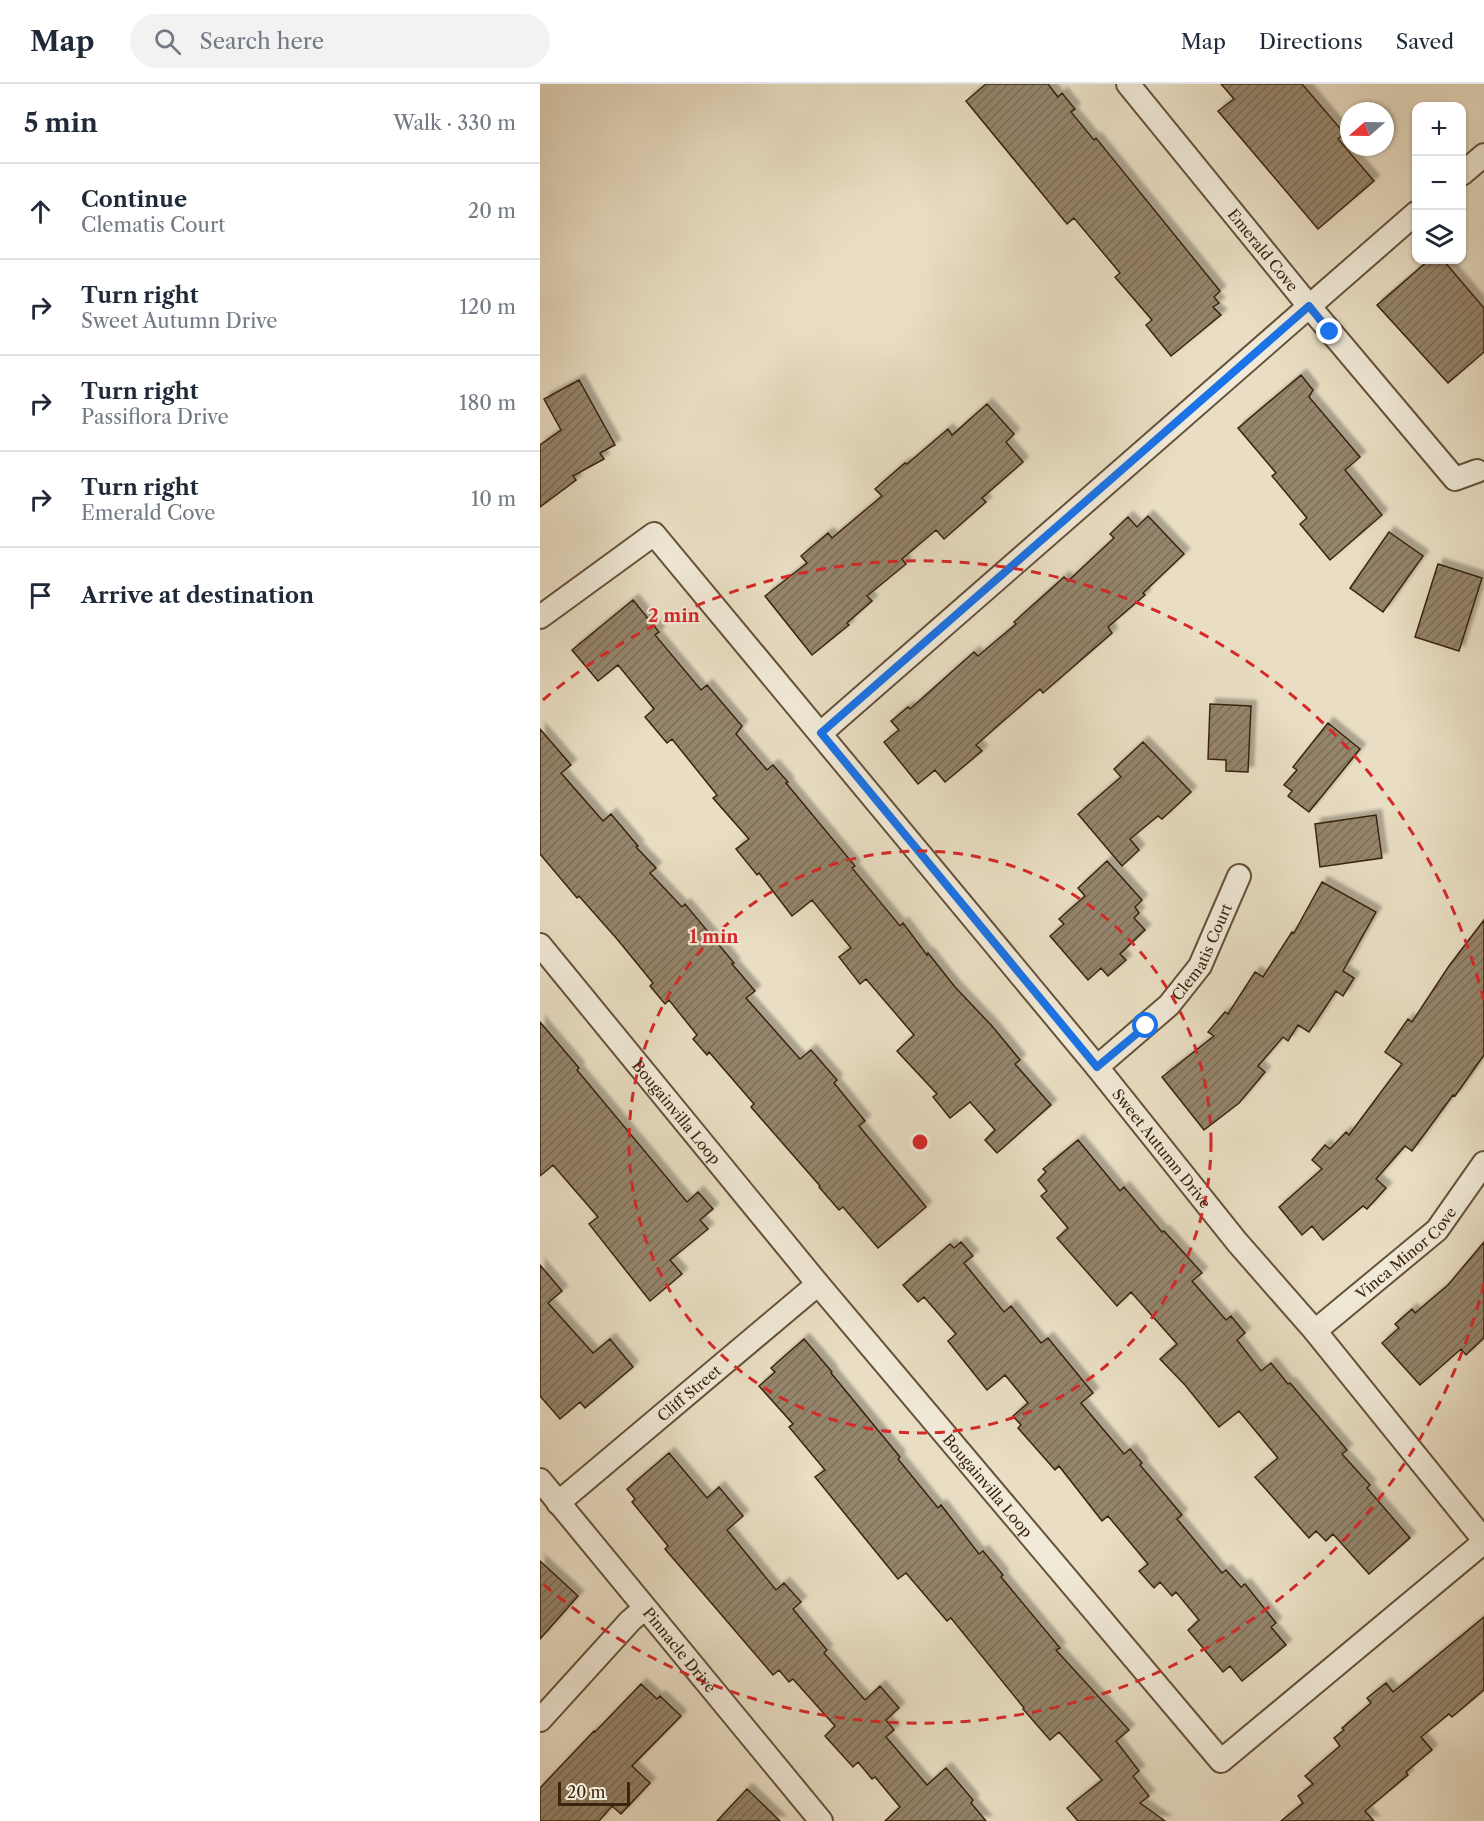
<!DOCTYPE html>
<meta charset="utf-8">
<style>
:root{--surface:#fff;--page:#f2f2f3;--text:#1f2937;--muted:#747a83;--line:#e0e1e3}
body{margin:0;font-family:"Libre Caslon Text",serif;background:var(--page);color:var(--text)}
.controls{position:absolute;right:18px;top:18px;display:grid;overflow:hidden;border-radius:12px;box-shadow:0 2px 4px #0004}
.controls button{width:54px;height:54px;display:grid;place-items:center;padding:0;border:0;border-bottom:2px solid var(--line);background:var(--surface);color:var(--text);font:30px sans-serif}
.compass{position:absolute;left:800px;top:18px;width:54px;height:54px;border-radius:50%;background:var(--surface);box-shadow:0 2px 4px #0004;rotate:250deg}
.scale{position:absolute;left:18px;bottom:15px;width:72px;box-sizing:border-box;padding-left:6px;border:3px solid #39240d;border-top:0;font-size:16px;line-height:21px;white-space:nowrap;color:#39240d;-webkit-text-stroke:4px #f1ead8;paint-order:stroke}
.stop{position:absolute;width:18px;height:18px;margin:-14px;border:4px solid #1a73e8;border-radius:50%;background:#fff}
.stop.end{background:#1a73e8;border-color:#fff;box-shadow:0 2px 6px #0008}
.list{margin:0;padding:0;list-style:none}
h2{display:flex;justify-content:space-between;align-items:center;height:78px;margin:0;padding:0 24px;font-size:26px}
h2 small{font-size:20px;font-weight:400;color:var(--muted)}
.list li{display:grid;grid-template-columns:39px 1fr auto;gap:18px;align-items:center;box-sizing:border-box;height:96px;padding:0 24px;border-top:2px solid var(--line)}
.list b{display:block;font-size:22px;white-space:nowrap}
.list p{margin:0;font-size:20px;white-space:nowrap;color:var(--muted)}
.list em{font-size:20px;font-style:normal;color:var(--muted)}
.icon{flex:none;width:33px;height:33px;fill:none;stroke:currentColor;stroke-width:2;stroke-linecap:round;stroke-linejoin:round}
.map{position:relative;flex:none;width:944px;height:1737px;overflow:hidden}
header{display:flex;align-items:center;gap:36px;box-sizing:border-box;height:84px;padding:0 30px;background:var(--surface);border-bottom:2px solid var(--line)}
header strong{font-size:28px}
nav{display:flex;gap:33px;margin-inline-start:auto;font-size:21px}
.search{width:420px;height:54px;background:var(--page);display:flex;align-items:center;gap:15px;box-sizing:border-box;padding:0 21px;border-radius:33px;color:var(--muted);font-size:22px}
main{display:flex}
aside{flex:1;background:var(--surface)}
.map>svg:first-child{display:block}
.building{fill:url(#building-hatch);stroke:#39240d;stroke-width:1.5;filter:url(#shadow)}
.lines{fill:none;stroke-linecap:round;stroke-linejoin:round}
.minor-casing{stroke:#65523a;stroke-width:26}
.minor{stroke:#f1ead8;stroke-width:22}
.route{stroke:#1a73e8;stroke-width:8}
.ring{fill:none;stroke:#d62828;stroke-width:3;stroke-dasharray:10 8}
.labels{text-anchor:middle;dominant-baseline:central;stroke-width:4.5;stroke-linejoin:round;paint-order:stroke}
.street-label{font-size:15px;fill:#39240d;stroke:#f1ead8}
.centre{fill:#d62828;stroke:#f1ead8;stroke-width:3}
.ring-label{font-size:18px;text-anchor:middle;font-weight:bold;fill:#d62828;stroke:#f1ead8;stroke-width:4.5;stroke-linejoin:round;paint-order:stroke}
</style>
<header>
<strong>Map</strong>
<div class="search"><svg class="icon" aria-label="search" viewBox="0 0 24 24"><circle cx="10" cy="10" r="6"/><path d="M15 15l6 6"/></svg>Search here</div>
<nav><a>Map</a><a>Directions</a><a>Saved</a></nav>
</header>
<main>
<aside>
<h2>5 min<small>Walk · 330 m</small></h2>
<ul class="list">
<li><svg class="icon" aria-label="ahead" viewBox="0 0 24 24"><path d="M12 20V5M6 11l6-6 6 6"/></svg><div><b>Continue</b><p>Clematis Court</p></div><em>20 m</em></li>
<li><svg class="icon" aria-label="right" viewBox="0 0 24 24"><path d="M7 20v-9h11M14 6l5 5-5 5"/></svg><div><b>Turn right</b><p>Sweet Autumn Drive</p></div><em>120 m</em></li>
<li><svg class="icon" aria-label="right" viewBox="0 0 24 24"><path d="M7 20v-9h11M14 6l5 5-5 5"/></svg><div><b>Turn right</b><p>Passiflora Drive</p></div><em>180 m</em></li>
<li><svg class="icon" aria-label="right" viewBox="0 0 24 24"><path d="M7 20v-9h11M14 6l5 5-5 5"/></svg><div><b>Turn right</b><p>Emerald Cove</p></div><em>10 m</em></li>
<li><svg class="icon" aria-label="arrive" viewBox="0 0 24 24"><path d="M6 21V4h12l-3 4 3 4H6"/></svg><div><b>Arrive at destination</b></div></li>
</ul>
</aside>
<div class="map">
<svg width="944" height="1737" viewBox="0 0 944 1737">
<defs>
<pattern id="building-hatch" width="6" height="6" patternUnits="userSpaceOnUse" patternTransform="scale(1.5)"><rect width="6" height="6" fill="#95856c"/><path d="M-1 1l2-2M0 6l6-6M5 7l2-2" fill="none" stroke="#7b6d57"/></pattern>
<filter id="shadow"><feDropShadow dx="5.5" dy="-5.5" stdDeviation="1.5" flood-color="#0004"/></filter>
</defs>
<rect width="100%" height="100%" fill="#e9dec3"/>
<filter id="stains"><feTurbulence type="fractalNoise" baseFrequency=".00333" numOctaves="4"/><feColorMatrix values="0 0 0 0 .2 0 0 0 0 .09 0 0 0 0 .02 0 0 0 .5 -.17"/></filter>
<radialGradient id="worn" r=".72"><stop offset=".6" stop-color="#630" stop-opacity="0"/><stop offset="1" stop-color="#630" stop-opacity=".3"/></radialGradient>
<path class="building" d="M446 0H508L518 13 522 9 535 25 531 28 554 56 556 54 680 207 674 213 679 219 673 223 681 231 631 272 606 241 612 236 575 193 580 189 534 134 527 140 426 17Z
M681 0H762L805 50 798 55 834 97 778 145 678 27 694 15Z
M889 176H903L944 224V268L908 299 837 221Z
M761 291 773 306 769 313 820 373 805 386 842 431 790 476 760 440 767 434 732 392 736 389 698 344Z
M39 296 75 361 60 369 64 375 33 392 36 396 0 423V361L21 346 4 315Z
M447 320 474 350 466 358 483 378 442 414 446 418 404 455 396 446 362 475 366 480 327 512 332 517 307 539 309 541 272 571 225 512 267 479 261 472 288 449 292 454 342 412 335 405 365 379 367 380 408 345 412 351Z
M608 432 644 470 603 509 605 511 568 543 572 549 503 609 500 605 436 661 442 667 405 698 395 686 378 700 344 658 359 646 351 637 368 623 370 625 434 568 438 572 476 540 474 538 524 493 528 497 574 454 570 450 588 433 597 443Z
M849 448 883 472 843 528 810 504Z
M898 480 942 494 919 567 875 553Z
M93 516 119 548 115 551 161 606 167 601 202 642 196 650 227 686 233 681 248 698 246 699 315 782 312 784 360 842 363 839 387 871 388 869 415 903 452 942 480 976 475 980 511 1021 457 1069 445 1056 455 1046 430 1018 410 1034 393 1013 397 1010 357 967 374 951 326 895 320 900 299 873 311 864 272 816 252 832 219 789 217 791 196 765 209 755 173 714 177 711 132 655 127 659 105 633 114 625 78 581 58 597 32 566Z
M670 620 711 622 708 688 686 687V676L668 675Z
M788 639 820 665 769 728 748 712 752 707 744 701 757 686 753 683Z
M0 645 31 681 21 689 63 737 71 730 98 762 96 763 116 784 110 789 142 823 145 820 194 879 192 880 215 907 206 914 260 975 271 966 297 996 294 999 325 1037 319 1042 386 1123 338 1164 303 1123 299 1126 279 1103 280 1102 211 1023 214 1020 169 968 167 971 153 955 157 951 129 916 125 920 110 902 113 899 77 855 39 812 37 814 0 770Z
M603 658 651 708 622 735 618 732 590 755 599 766 582 782 538 730 581 693 574 685Z
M836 731 842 774 780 783 775 740Z
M567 777 602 816 595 823 599 829 594 834 605 846 580 870 586 876 568 892 561 884 548 896 510 852 524 840 519 835 545 812 538 804Z
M782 798 836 828 803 887 814 894 803 912 796 907 769 948 758 941 748 957 743 953 718 982 725 988 699 1019 664 1046 622 993 674 952 668 948 685 928 688 930 715 888 723 893 752 848 754 849Z
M944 836V971L915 1012 913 1011 872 1067 865 1062 836 1095 846 1104 827 1125 823 1122 783 1156 772 1142 762 1151 739 1123 782 1085 772 1076 785 1061 790 1065 806 1048 809 1051 862 980 845 968 868 935 872 938 909 882Z
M0 938 39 984 37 986 147 1118 158 1108 173 1125 160 1136 168 1145 130 1176 142 1190 110 1217 49 1140 58 1133 13 1081 0 1092Z
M538 1056 580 1107 584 1103 622 1148 624 1147 662 1189 652 1197 686 1236 691 1232 705 1249 697 1256 721 1287 731 1279 748 1300 750 1299 807 1366 802 1370 830 1401 827 1404 870 1454 829 1490 793 1450 786 1457 776 1447 769 1454 745 1427 715 1393 738 1374 699 1327 679 1343 645 1301 620 1275 637 1260 591 1208 577 1222 517 1154 528 1144 501 1112 507 1107 498 1096 506 1088 503 1085Z
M421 1158 433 1172 424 1179 464 1228 471 1222 501 1259 508 1254 553 1309 541 1319 584 1370 590 1365 602 1379 600 1381 642 1431 637 1435 682 1489 686 1486 701 1503 705 1500 736 1539 731 1543 746 1561 702 1597 690 1582 683 1588 648 1546 659 1536 636 1508 632 1512 620 1498 614 1504 599 1487 608 1480 568 1432 562 1437 519 1382 515 1386 478 1344 481 1341 473 1332 488 1319 465 1291 447 1306 408 1257 416 1250 384 1213 378 1218 363 1201 410 1160 414 1164Z
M944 1158V1254L926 1271 921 1265 880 1301 842 1259 859 1244 855 1240 872 1225 875 1229 908 1201Z
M0 1181 22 1207 8 1219 53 1269 70 1255 93 1283 45 1324 40 1318 20 1335 0 1312Z
M264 1255 292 1288 291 1289 360 1373 358 1375 398 1424 401 1421 439 1470 443 1467 463 1491 461 1493 520 1564 516 1566 589 1646 576 1657 599 1687 593 1692 609 1712 600 1719 625 1737H538L527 1724 562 1696 519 1648 510 1656 483 1625 484 1624 411 1534 407 1537 366 1489 358 1495 275 1393 285 1386 249 1343 253 1340 219 1302 235 1288 231 1284Z
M129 1369 167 1414 179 1403 203 1432 187 1446 236 1506 244 1499 261 1518 253 1525 287 1566 284 1569 325 1616 340 1602 359 1624 346 1636 354 1646 346 1653 387 1701 406 1684 433 1716 431 1719 446 1737H345L360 1723 335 1693 332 1695 318 1678 313 1683 285 1652 295 1642 253 1595 249 1598 239 1586 233 1591 125 1465 128 1462 92 1418 95 1415 87 1405Z
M0 1477 38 1512 0 1555Z
M944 1533V1606L912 1633 909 1630 881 1653 892 1666 866 1688 868 1691 825 1727 834 1737H741L763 1719 758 1712 773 1700 765 1692 800 1662 794 1654 804 1646 802 1644 831 1619 827 1614 846 1599 853 1608Z
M101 1600 117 1615 120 1612 141 1632 92 1682 110 1699 81 1730 72 1722 59 1737H0V1704L54 1647 55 1648Z
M207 1705 240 1737H177Z"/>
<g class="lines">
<defs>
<g id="minor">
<path id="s1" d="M588 0 769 222 915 395 937 387"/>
<path d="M922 90 944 71"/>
<path id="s2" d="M0 533 114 450 557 983 697 1158 775 1247 944 1456"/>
<path d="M281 649 876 129"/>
<path id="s3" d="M0 861 278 1200 681 1677 944 1458"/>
<path id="s4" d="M557 983 629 921 660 882 699 792"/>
<path id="s5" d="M775 1247 897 1146 944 1079"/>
<path id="s6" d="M0 1396 281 1737"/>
<path id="s7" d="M18 1419 278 1200"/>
<path d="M0 1636 90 1537 104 1525"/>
</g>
</defs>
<use href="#minor" class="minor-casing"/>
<use href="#minor" class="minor"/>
</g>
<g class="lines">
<path class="route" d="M606 942 557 983 281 649 769 222 790 248"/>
</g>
<g class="ring">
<circle cx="380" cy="1058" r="291"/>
<path d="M944 1199A581 581 0 0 1 3 1500M3 616A581 581 0 0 1 944 917"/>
</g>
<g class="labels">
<g class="street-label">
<text stroke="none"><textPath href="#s1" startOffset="214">Emerald Cove</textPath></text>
<text stroke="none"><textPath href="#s4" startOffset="158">Clematis Court</textPath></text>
<text stroke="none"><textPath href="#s3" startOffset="216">Bougainvilla Loop</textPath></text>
<text stroke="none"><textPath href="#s2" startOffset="938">Sweet Autumn Drive</textPath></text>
<text stroke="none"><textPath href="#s5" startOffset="120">Vinca Minor Cove</textPath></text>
<text stroke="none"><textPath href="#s7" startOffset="171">Cliff Street</textPath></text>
<text stroke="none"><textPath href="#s3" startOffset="702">Bougainvilla Loop</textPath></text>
<text stroke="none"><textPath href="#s6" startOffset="220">Pinnacle Drive</textPath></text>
</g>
</g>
<circle cx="380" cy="1058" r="9" class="centre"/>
<g class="ring-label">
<text x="134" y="538">2 min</text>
<text x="174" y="859">1 min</text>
</g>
<rect width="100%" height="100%" filter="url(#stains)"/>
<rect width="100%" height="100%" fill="url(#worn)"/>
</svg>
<div class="controls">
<button>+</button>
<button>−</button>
<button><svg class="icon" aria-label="layers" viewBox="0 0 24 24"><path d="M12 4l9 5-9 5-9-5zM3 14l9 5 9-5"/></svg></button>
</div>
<svg class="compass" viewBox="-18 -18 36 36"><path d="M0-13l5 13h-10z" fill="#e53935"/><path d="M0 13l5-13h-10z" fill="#747a83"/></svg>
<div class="scale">20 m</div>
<div class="stop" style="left:606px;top:942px"></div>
<div class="stop end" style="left:790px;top:248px"></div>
</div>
</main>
